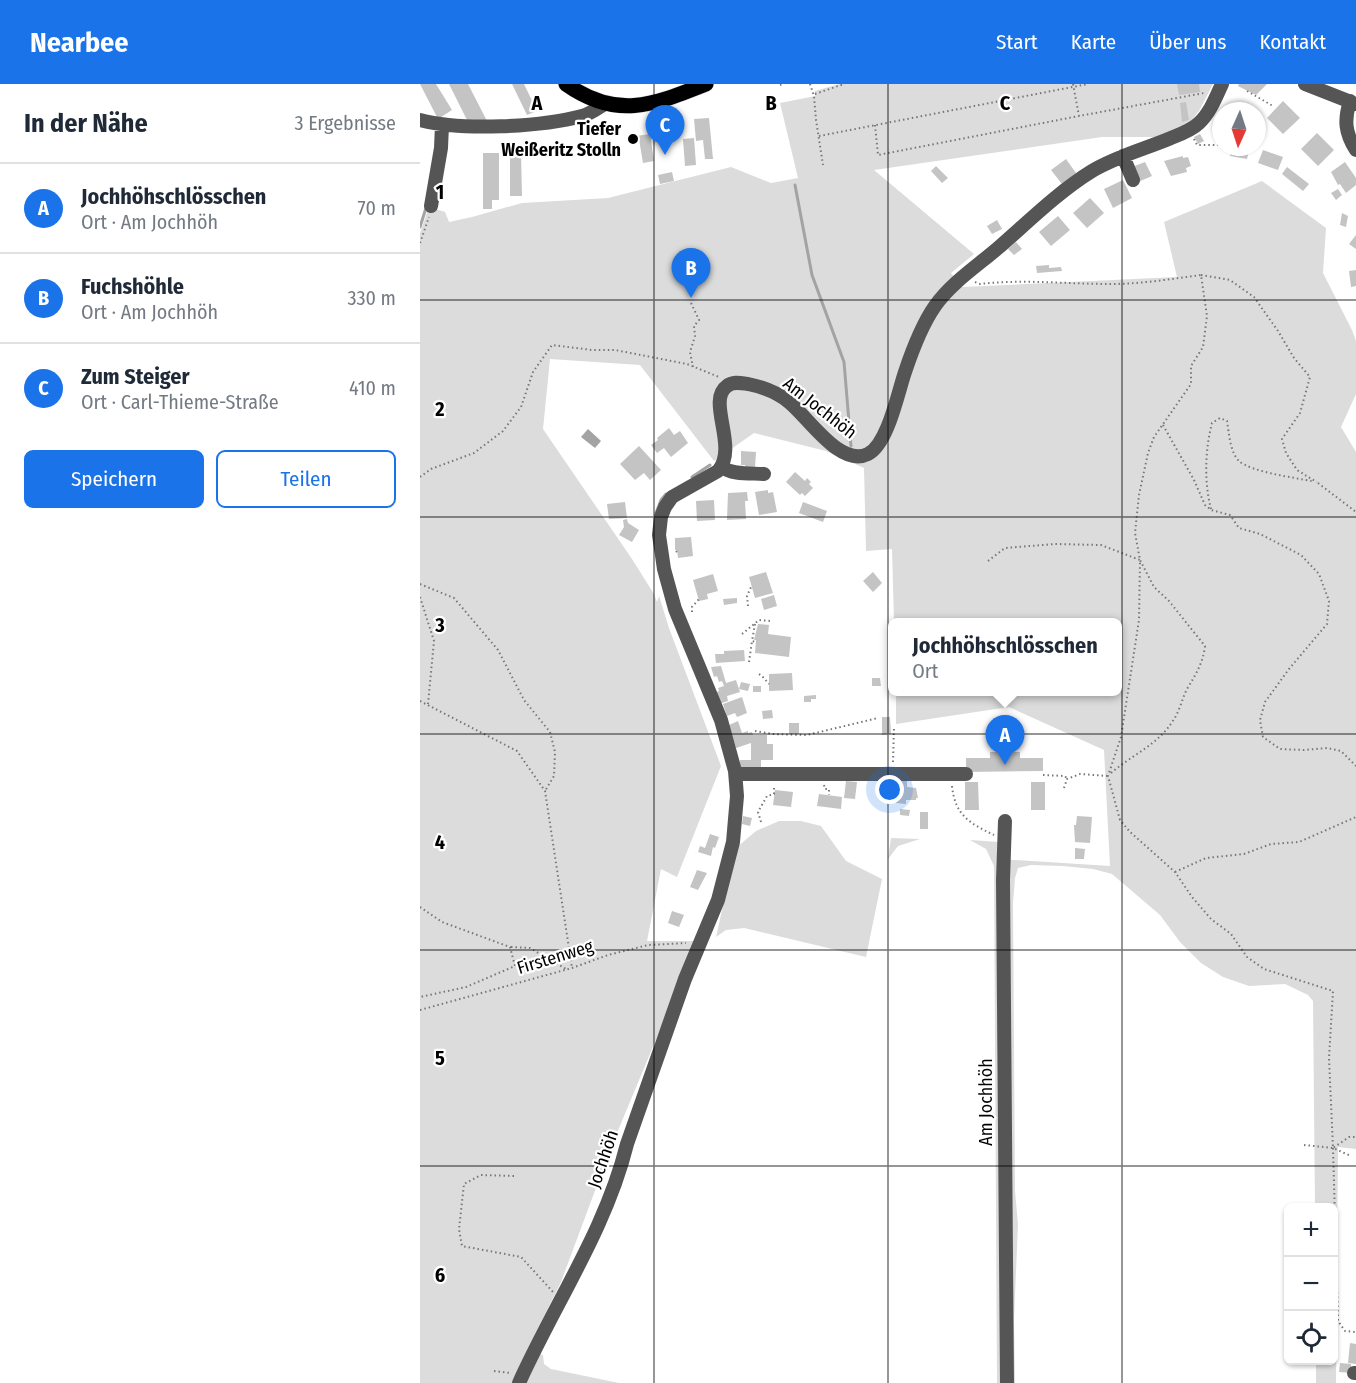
<!DOCTYPE html>
<html lang="de">
<meta charset="utf-8">
<style>
:root{--surface:#fff;--page:#f2f2f3;--text:#1f2937;--muted:#747a83;--line:#e0e1e3;--accent:#1a73e8}
body{margin:0;font-family:"Fira Sans Condensed",sans-serif;background:var(--page);color:var(--text)}
.controls{position:absolute;right:18px;bottom:18px;display:grid;overflow:hidden;border-radius:9px;box-shadow:0 2px 4px #0004}
.controls button{width:54px;height:54px;display:grid;place-items:center;padding:0;border:0;border-bottom:2px solid var(--line);background:var(--surface);color:var(--text);font:30px sans-serif}
.compass{position:absolute;left:792px;top:18px;width:54px;height:54px;border-radius:50%;background:var(--surface);box-shadow:0 2px 4px #0004;rotate:183deg}
.you{position:absolute;left:470px;top:706px;width:21px;height:21px;margin:-15px;border:4px solid #fff;border-radius:50%;background:#1a73e8;box-shadow:0 0 0 9px #1a73e833}
.badge{display:grid;place-items:center;width:39px;height:39px;border-radius:50%;background:var(--accent);color:#fff;font-size:20px;font-weight:700}
.pin{position:absolute;translate:-50% -50px;filter:drop-shadow(0 2px 3px #0008)}
.pin::after{content:'';position:absolute;top:32px;width:21px;height:18px;background:inherit;clip-path:polygon(0 0,100% 0,50% 100%)}
.popup{position:absolute;left:468px;top:534px;width:234px;height:78px;box-sizing:border-box;display:grid;place-content:center;border-radius:9px;background:var(--surface);filter:drop-shadow(0 2px 4px #0005);font-size:20px;white-space:nowrap;color:var(--muted)}
.popup b{font-size:22px;color:var(--text)}
.popup::after{content:'';position:absolute;left:50%;top:100%;margin-left:-12px;border:12px solid transparent;border-top-color:var(--surface)}
.list{margin:0;padding:0;list-style:none}
h2{display:flex;justify-content:space-between;align-items:center;height:78px;margin:0;padding:0 24px;font-size:26px}
h2 small{font-size:20px;font-weight:400;color:var(--muted)}
.list li{display:grid;grid-template-columns:39px 1fr auto;gap:18px;align-items:center;box-sizing:border-box;height:90px;padding:0 24px;border-top:2px solid var(--line)}
.list b{display:block;font-size:22px;white-space:nowrap}
.list p{margin:0;font-size:20px;white-space:nowrap;color:var(--muted)}
.list em{font-size:20px;font-style:normal;color:var(--muted)}
.actions{display:flex;gap:12px;padding:18px 24px}
.actions a{flex:1;padding:14px 0;border:2px solid var(--accent);border-radius:9px;text-align:center;font-size:21px;color:var(--accent)}
.actions .main{background:var(--accent);color:#fff}
.icon{flex:none;width:33px;height:33px;fill:none;stroke:currentColor;stroke-width:2;stroke-linecap:round;stroke-linejoin:round}
.map{position:relative;flex:none;width:936px;height:1299px;overflow:hidden}
header{display:flex;align-items:center;gap:36px;box-sizing:border-box;height:84px;padding:0 30px;background:var(--accent);color:#fff}
header strong{font-size:28px}
nav{display:flex;gap:33px;margin-inline-start:auto;font-size:21px}
main{display:flex}
aside{flex:1;background:var(--surface)}
.map>svg:first-child{display:block}
.green{fill:#dcdcdc}
.water{fill:#a3a3a3}
.lines{fill:none;stroke-linecap:round;stroke-linejoin:round}
.stream{stroke:#a3a3a3;stroke-width:3}
.building{fill:#c4c4c4}
.major-casing{stroke:#dbdbdb;stroke-width:16}
.path{stroke:#777;stroke-width:2;stroke-dasharray:1.5 3;stroke-linecap:butt}
.minor{stroke:#555;stroke-width:14}
.major{stroke:#000;stroke-width:15}
.grid{fill:none;stroke:#000;stroke-width:1.5;stroke-opacity:0.55}
.poi-dot{fill:#000;stroke:#fff;stroke-width:2}
.labels{text-anchor:middle;dominant-baseline:central;stroke-width:4.5;stroke-linejoin:round;paint-order:stroke}
.poi-label{font-size:18px;font-weight:bold;fill:#000;stroke:#fff;text-anchor:end}
.street-label{font-size:18px;fill:#000;stroke:#fff}
.grid-label{font-size:20px;text-anchor:middle;font-weight:bold;fill:#000;stroke:#fff;stroke-width:4.5;stroke-linejoin:round;paint-order:stroke}
</style>
<header>
<strong>Nearbee</strong>
<nav><a>Start</a><a>Karte</a><a>Über uns</a><a>Kontakt</a></nav>
</header>
<main>
<aside>
<h2>In der Nähe<small>3 Ergebnisse</small></h2>
<ul class="list">
<li><span class="badge">A</span><div><b>Jochhöhschlösschen</b><p>Ort · Am Jochhöh</p></div><em>70 m</em></li>
<li><span class="badge">B</span><div><b>Fuchshöhle</b><p>Ort · Am Jochhöh</p></div><em>330 m</em></li>
<li><span class="badge">C</span><div><b>Zum Steiger</b><p>Ort · Carl-Thieme-Straße</p></div><em>410 m</em></li>
</ul>
<div class="actions"><a class="main">Speichern</a><a>Teilen</a></div>
</aside>
<div class="map">
<svg width="936" height="1299" viewBox="0 0 936 1299">
<rect width="100%" height="100%" fill="#fff"/>
<path class="green" d="M419 0H793L779 27 769 39 740 53H682L454 86 554 170 531 189 542 203 757 193 744 138 842 97 906 144 903 189 932 246 936 257V310L921 343 936 368V1065L918 1063 916 1299H896V1277L914 1276V1124L895 1123 893 917 888 911 865 900 829 902 803 893 781 879 760 858 740 831 692 790 673 785 643 782 611 781 598 784 595 794 593 819 595 1107 598 1140 594 1235 595 1299H577L574 782 566 765 550 756 579 758V775L690 782 684 666 589 623 476 640V608H698V538H474L472 465 446 467 444 384 406 367 334 349 294 377 220 281 130 275 123 345 212 475 234 510 237 518 239 512 249 544 301 682 257 793 241 785 227 857H277L192 1061 141 1198 107 1266 123 1271 124 1280 131 1285 199 1299H0V149L9 123 25 128 29 138 52 133 102 119 188 114 311 83 351 99 378 94 360 19 395 12V7Z
M359 737H381L401 742 426 777 462 795 446 873 324 844 306 846 296 853 316 764 336 747Z
M471 754 500 755 478 762 468 775Z"/>
<path class="water" d="M168 345 181 357 175 364 161 353Z"/>
<g class="lines">
<path class="stream" d="M375 101 392 191 424 278 431 362
M0 143 6 124
M272 393 290 381
M236 429 241 416 246 410"/>
</g>
<path class="building" d="M0 0H16L32 26 18 35Z
M29 0H48L67 37 47 36Z
M92 0H104L117 27 107 31Z
M757 0H779L780 8 759 11Z
M819 0H847L836 11 818 2Z
M863 17 880 34 863 50 847 34Z
M766 18 769 36 762 38 760 19Z
M801 30V47L794 43Z
M289 34 293 75H285L283 56 276 57 274 35Z
M837 37 843 38 841 49H837Z
M897 49 914 66 898 82 881 65Z
M230 50 234 77 223 79 219 55 217 56 216 52Z
M780 50 784 57 778 60 774 53Z
M274 54 276 81 265 82 263 55Z
M812 63H830L827 75 810 72Z
M843 66 863 73 858 86 838 79Z
M63 69H79V116H72V125H63Z
M90 69H101L102 112H90Z
M763 72V74L768 73 771 82 766 84 767 88 751 92 744 77Z
M646 75 656 89 642 100 631 86Z
M725 78 732 92 718 98 712 83Z
M925 78 936 94V101L926 109 920 100 918 101 911 88Z
M516 82 528 94 522 99 511 87Z
M867 83 889 100 883 107 862 90Z
M252 88 254 97 240 100 238 91Z
M703 96 712 114 693 124 684 105Z
M918 105 922 111 916 116 911 109Z
M670 114 684 129 667 144 653 129Z
M922 129 928 132 926 143 920 141Z
M638 132 650 146 631 162 619 148Z
M577 136 582 145 572 150 567 142Z
M936 151V165L929 160Z
M596 158 602 165 594 171 588 165Z
M629 181V184L641 183 642 187 617 189 616 182Z
M936 186V202L931 203 929 187Z
M249 344 254 351 260 347 268 359 251 373 244 364 237 369 231 361 238 356 237 354Z
M219 362 241 386 230 396 224 389 215 396 200 380Z
M321 367 336 368 335 384H325V381H321Z
M375 388 385 397 387 394 391 398 389 400 393 404 385 412 382 409 380 411 366 398Z
M348 406V409L353 408 357 428 339 431 335 408Z
M327 408 328 417H325L326 435 307 436 308 409Z
M294 416 295 436 277 437 276 417Z
M205 418 207 434 189 435 187 420Z
M383 418 407 427 403 438 379 429Z
M207 435 208 439 219 446 212 458 199 451 204 443 203 436Z
M271 453 273 472 258 474 257 466H255V454Z
M346 488 353 509 335 514 329 493Z
M453 488 462 499 453 508 443 497Z
M293 490 298 507 287 510 288 515 279 517 273 496Z
M354 511 357 522 344 526 341 515Z
M317 514V519L304 521 303 515Z
M338 540 349 541 348 550 371 553 369 573 335 569 336 556H334Z
M324 566 325 577 296 579 295 570H304V567Z
M301 582 306 599 316 596 320 608 307 612 308 617 299 620 295 609 299 607 298 604 304 602 302 597 299 598 297 592 294 593 291 583Z
M372 589 373 606 349 607V590Z
M452 594H460L461 602H452Z
M321 598 330 600 328 607 319 605Z
M333 602H341V608H333Z
M396 611V615H391V618H384V612Z
M322 613 327 629 317 633 315 629 307 632 303 620Z
M352 626 353 634 343 635 342 627Z
M462 633H470L471 650 462 651Z
M318 637 322 649 328 647V649L332 648 333 651H347V660H353V676H341V686H320V676H331V659L316 664 309 641Z
M369 639H379V650H369Z
M570 668H600V674H623V687L546 688V674H570Z
M426 697 437 698 435 715 424 714Z
M477 697H487V703L496 704 498 714H496V716H486V720L476 719Z
M545 698H558L559 726H545Z
M611 698H625V726H611Z
M355 706 373 708 371 723 353 721Z
M399 710 422 713 421 725 397 722Z
M480 725 490 726 489 732 480 731Z
M500 728H508V745H500Z
M323 732 332 734 330 742 322 740Z
M657 732 672 733 670 759 655 758 654 741H656Z
M290 750 299 753 295 764 293 763 291 772 278 768 280 762 285 764Z
M655 764 665 765 664 775H655Z
M277 786 287 789 278 806 270 803Z
M252 827 264 831 259 843 248 839Z
M930 1259 936 1260V1280L928 1279Z
M920 1279 931 1280V1289L919 1288Z"/>
<g class="lines">
<defs>
<path id="major" d="M146 0C197 36 233 21 286 0"/>
</defs>
<use href="#major" class="major-casing"/>
<path class="path" d="M390 0 394 12 396 36 403 81
M653 0 659 32 784 9
M360 1 364 0
M827 7 853 22
M395 10 424 0
M455 41 458 71 659 32
M399 52 668 0
M774 55 777 61H801
M0 159 9 133
M781 191 810 196 834 213 858 247 874 274 890 293 880 329 862 355 866 369 877 386C884 390 889 394 897 398
M555 198 560 200C603 195 647 200 690 200 721 200 751 195 781 191L787 232 783 263 771 282V300L734 353 728 369 719 411 715 449 720 476 734 503 749 517 785 562C783 579 776 590 767 605 762 615 760 626 754 635 739 661 711 671 690 690
M271 219 279 236 274 242 275 252 270 268 273 283
M743 341 774 396 785 421 791 426 810 431 819 444 840 450 881 471 899 490 909 517 907 540 869 585 845 618 840 636 843 653 860 665 883 666 907 664 921 667 936 682
M0 393 11 385 54 369 83 347 101 323 113 288 132 261 172 266H195L267 280 299 293
M898 399 936 428
M791 425C784 398 785 366 792 339L800 334 807 337C809 349 810 368 819 377 831 388 876 394 892 397
M256 467 257 468
M568 477 585 464 635 460 681 461 720 476 719 536 701 653 688 692 700 736 710 748 755 788 772 813 791 835 811 850 827 873 844 885 913 907 909 974 913 1064 929 1053H936
M0 500 34 514 78 566 104 616 130 648 135 668 134 692 125 707
M0 513 14 557 8 620
M328 522 327 512 331 503
M272 528V523L279 515
M335 540 332 557 336 558
M322 550 339 536 350 537
M329 578 332 557
M339 590 342 592 349 600
M0 617 97 667 125 707 152 884
M335 647 352 650 387 651 458 634
M473 678 474 642
M623 691 645 692 647 695
M404 701 405 705H409V711
M532 702C535 731 549 739 574 751
M644 704 647 695 660 690 688 692
M341 738 338 728 347 712 354 710V703
M755 788 786 774 824 770 851 760 879 758 936 733
M0 823 22 838 90 863 95 882 46 903 0 913
M91 863 110 864 146 885
M0 926 152 884 188 871 228 861 266 859
M884 1061 913 1064 931 1072
M913 1064 918 1237 925 1247 936 1248
M94 1092 61 1091 44 1100 39 1145 42 1162 101 1173 133 1208
M74 1287 90 1289"/>
<path class="minor" d="M885 0 936 20
M930 17C924 36 925 49 936 66
M0 36C41 47 121 43 162 32 170 30 178 24 186 19
M703 72 713 96
M11 122 21 64 22 41
M302 383C312 391 331 389 344 390
M316 690H546
M585 737 583 796 587 1299
M934 1289H936
M99 1299C135 1219 186 1145 207 1060L265 895 298 816 313 758 317 712 315 687 301 636 255 525 244 485 239 451 241 433 245 423 252 413 298 387C319 363 286 317 307 302 313 297 321 299 328 300 343 303 358 309 369 318 388 333 420 384 448 370 468 360 478 308 485 288 492 267 501 242 515 222 530 200 557 182 578 164 608 138 638 108 672 87 697 72 725 65 751 54 761 50 772 46 779 39 790 29 796 13 802 0"/>
<use href="#major" class="major"/>
</g>
<path class="grid" d="M234 0V1299M468 0V1299M702 0V1299M0 216H936M0 433H936M0 650H936M0 866H936M0 1082H936"/>
<circle class="poi-dot" cx="213" cy="55" r="6"/>
<g class="labels">
<g class="poi-label">
<text x="201" y="45">Tiefer<tspan x="201" dy="21">Weißeritz Stolln</tspan></text>
</g>
<g class="street-label">
<text transform="translate(400 324) rotate(38)">Am Jochhöh</text>
<text transform="translate(135 873) rotate(-17)">Firstenweg</text>
<text transform="translate(566 1018) rotate(-90)">Am Jochhöh</text>
<text transform="translate(183 1075) rotate(-71)">Jochhöh</text>
</g>
</g>
<g class="grid-label">
<text x="117" y="26">A</text>
<text x="351" y="26">B</text>
<text x="585" y="26">C</text>
<text x="20" y="115">1</text>
<text x="20" y="332">2</text>
<text x="20" y="548">3</text>
<text x="20" y="765">4</text>
<text x="20" y="981">5</text>
<text x="20" y="1198">6</text>
</g>
</svg>
<div class="controls">
<button>+</button>
<button>−</button>
<button><svg class="icon" aria-label="locate" viewBox="0 0 24 24"><circle cx="12" cy="12" r="6"/><path d="M12 2v4M12 18v4M2 12h4M18 12h4"/></svg></button>
</div>
<svg class="compass" viewBox="-18 -18 36 36"><path d="M0-13l5 13h-10z" fill="#e53935"/><path d="M0 13l5-13h-10z" fill="#747a83"/></svg>
<div class="you"></div>
<div class="pin badge" style="left:585px;top:681px">A</div>
<div class="popup"><b>Jochhöhschlösschen</b>Ort</div>
<div class="pin badge" style="left:271px;top:214px">B</div>
<div class="pin badge" style="left:245px;top:71px">C</div>
</div>
</main>
